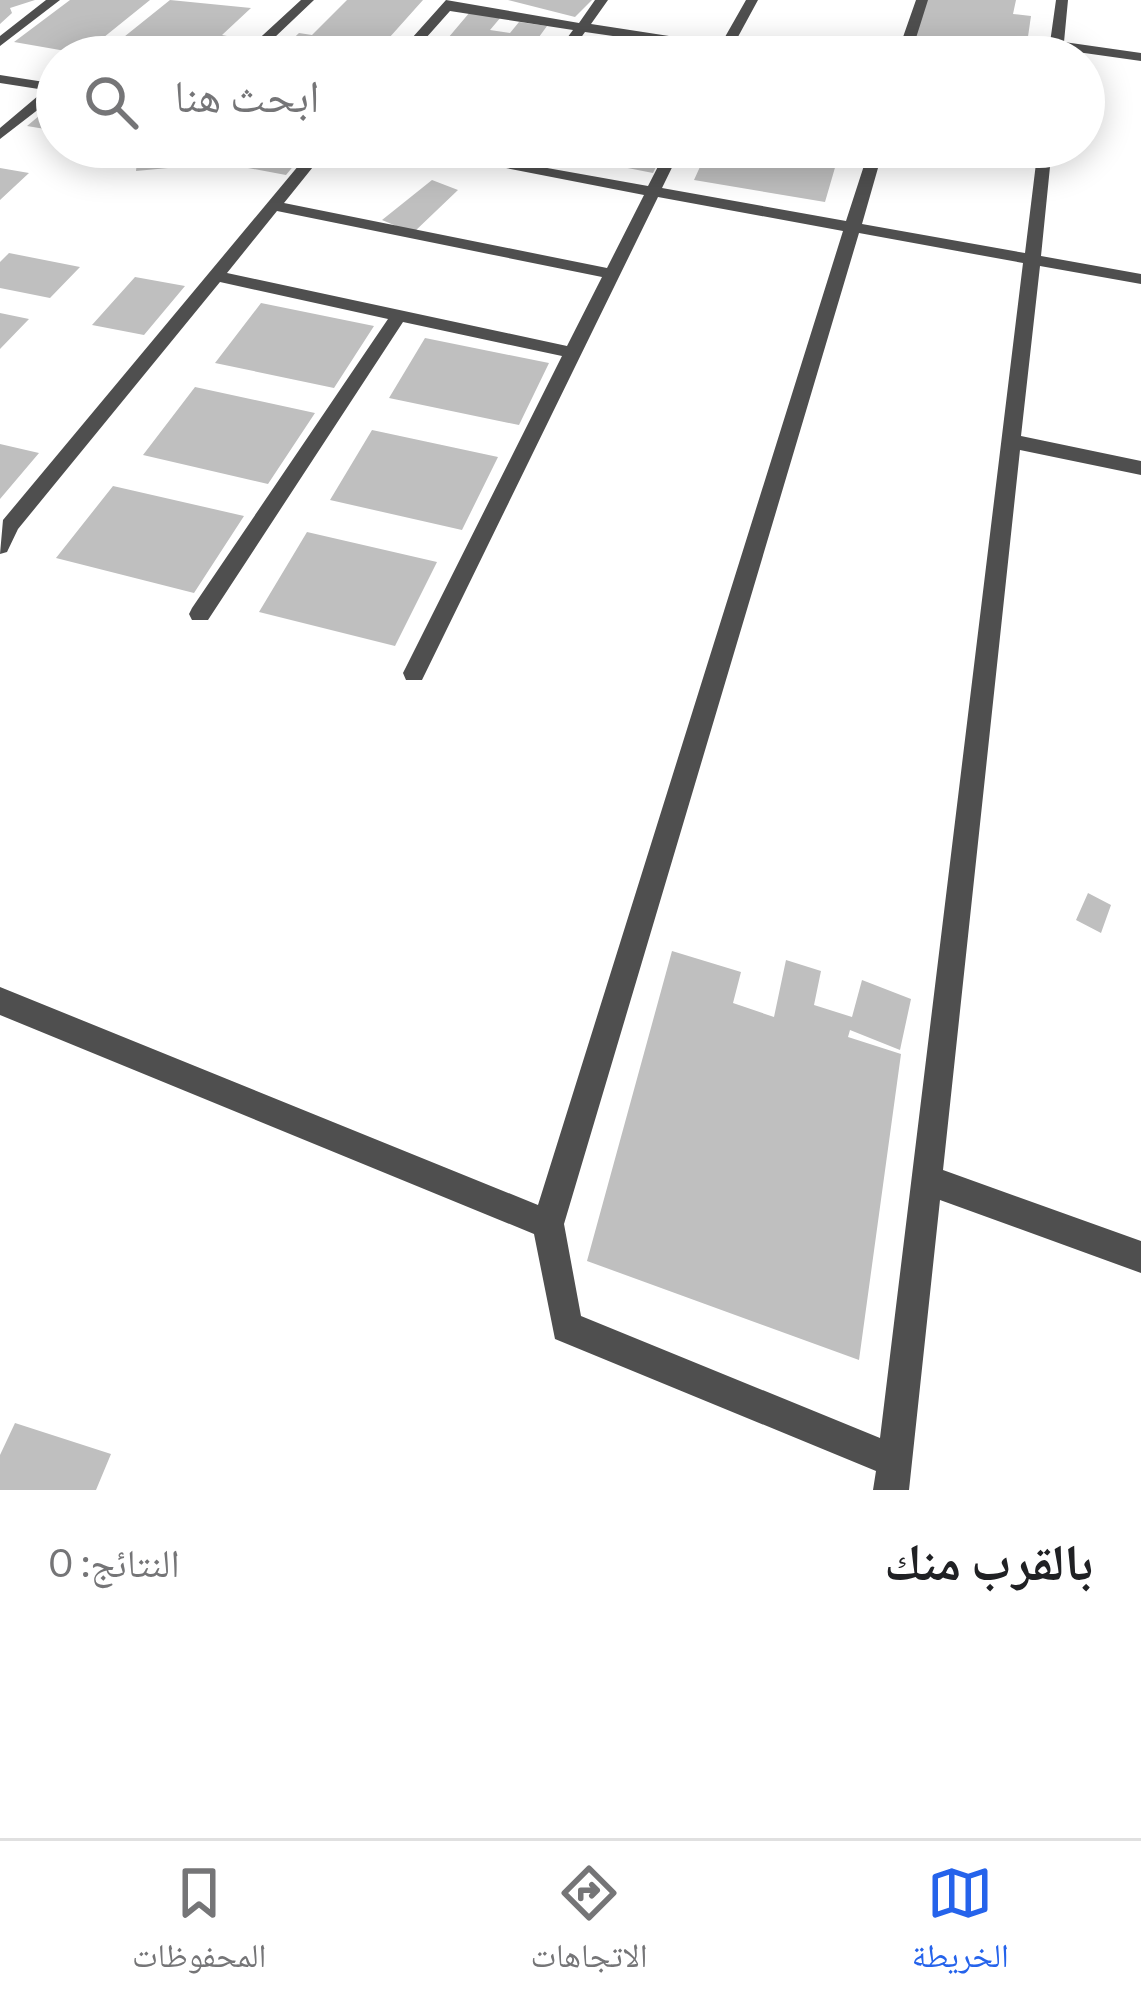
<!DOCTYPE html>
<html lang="ar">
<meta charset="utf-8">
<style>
:root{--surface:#fff;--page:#f2f2f2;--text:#202124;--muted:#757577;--line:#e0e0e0;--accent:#2563eb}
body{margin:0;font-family:Commissioner,"Noto Naskh Arabic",sans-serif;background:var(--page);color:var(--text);direction:rtl}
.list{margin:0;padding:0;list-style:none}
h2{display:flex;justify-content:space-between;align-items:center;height:156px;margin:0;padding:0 48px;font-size:51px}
h2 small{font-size:39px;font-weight:400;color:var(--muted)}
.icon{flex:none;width:66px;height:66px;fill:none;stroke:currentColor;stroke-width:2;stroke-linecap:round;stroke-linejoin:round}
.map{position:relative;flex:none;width:1141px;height:1490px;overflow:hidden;direction:ltr}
.search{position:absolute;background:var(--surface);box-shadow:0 6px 30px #0003;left:36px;right:36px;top:36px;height:132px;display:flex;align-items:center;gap:30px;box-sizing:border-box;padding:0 42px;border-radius:66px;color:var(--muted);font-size:45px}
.sheet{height:348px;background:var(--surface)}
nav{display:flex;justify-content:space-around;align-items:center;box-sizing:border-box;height:168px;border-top:3px solid var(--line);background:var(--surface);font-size:33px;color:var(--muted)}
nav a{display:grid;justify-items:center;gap:6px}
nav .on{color:var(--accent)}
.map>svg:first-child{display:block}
.building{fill:#bfbfbf}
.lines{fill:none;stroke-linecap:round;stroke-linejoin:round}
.minor{fill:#4f4f4f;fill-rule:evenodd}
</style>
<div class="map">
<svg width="1141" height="1490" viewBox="0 0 1141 1490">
<rect width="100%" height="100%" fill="#fff"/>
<path class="building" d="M0 0H35L10 8 12 13 0 24Z
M70 0H150L83 54 14 42Z
M170 0 251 8 222 35 232 37 211 57H99Z
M347 0H423L372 57H274L299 33 312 35Z
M508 0H592L575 17Z
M921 0H1016L1013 14 1031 16 1025 57H904Z
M470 12 501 17 490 30 510 33 519 22 547 26 539 37 561 41 549 57H432Z
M603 36 622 39 618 46 630 48 625 57H589Z
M658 42H703L695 57H650Z
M52 105 57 106V131L27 126Z
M229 147H277L305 152 286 175 216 162Z
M521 147H666L653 173Z
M709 147H841L825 202 694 180Z
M168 157V168L136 171 137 161Z
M0 168 29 173 0 200Z
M432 180 458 190 413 233 382 220Z
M9 253 80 267 50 298 0 288V262Z
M135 277 185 286 144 335 92 325Z
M261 303 374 326 334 388 215 363Z
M0 313 29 319 0 349Z
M425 338 549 363 519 425 389 398Z
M195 387 315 413 268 484 143 455Z
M372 430 498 457 462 530 330 500Z
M0 444 39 453 0 499Z
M113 486 244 516 194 593 56 558Z
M307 532 437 562 395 646 259 612Z
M1088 893 1111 905 1101 933 1076 920Z
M672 951 741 972 733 1003 774 1017 786 960 821 971 814 1005 852 1017 862 980 911 999 900 1050 850 1030 848 1037 901 1054 859 1360 587 1261Z
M15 1423 111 1454 96 1490H0V1455Z"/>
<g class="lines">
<path class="minor" d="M46 0H60L0 46V36Z
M301 0H314L254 57H239Z
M446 0 579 23 595 0H608L591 24 721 44 746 0H758L733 46 790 57 729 53 727 57H713L717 51 585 32 567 57H553L573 30 450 11 409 57H395Z
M916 0H928L910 57H896Z
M1056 0H1068L1064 42 1141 53V61L1063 50 1062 57H1048Z
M0 75 57 84V95L0 139V128L45 90 0 83Z
M314 147H329L284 203 607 268 644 195 398 147H430L648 186 668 147H682L662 188 846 221 870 147H884L862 224 1025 253 1038 147H1052L1041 256 1141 274V284L1040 266 1021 436 1141 461V475L1020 450 943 1170 1141 1241V1273L940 1200 909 1490H873L876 1471 555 1339 534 1234 0 1015V987L538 1205 843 231 658 197 422 680H406L403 673 562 356 403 322 208 620H192L189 614 192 608 388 319 220 282 18 529 7 552 0 554 3 520ZM277 211 602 277 567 346 227 273ZM859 233 1023 263 880 1438 581 1316 564 1224Z"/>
</g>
</svg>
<div class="search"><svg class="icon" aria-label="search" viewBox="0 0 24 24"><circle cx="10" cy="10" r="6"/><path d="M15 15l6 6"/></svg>ابحث هنا</div>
</div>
<section class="sheet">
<h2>بالقرب منك<small>النتائج: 0</small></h2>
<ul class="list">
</ul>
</section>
<nav>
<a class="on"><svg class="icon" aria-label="map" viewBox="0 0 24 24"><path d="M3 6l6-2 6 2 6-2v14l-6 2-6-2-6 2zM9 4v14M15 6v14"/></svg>الخريطة</a>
<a><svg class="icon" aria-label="directions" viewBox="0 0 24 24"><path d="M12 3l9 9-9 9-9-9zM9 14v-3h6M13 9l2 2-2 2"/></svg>الاتجاهات</a>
<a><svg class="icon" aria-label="saved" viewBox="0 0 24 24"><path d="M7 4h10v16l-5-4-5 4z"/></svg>المحفوظات</a>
</nav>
